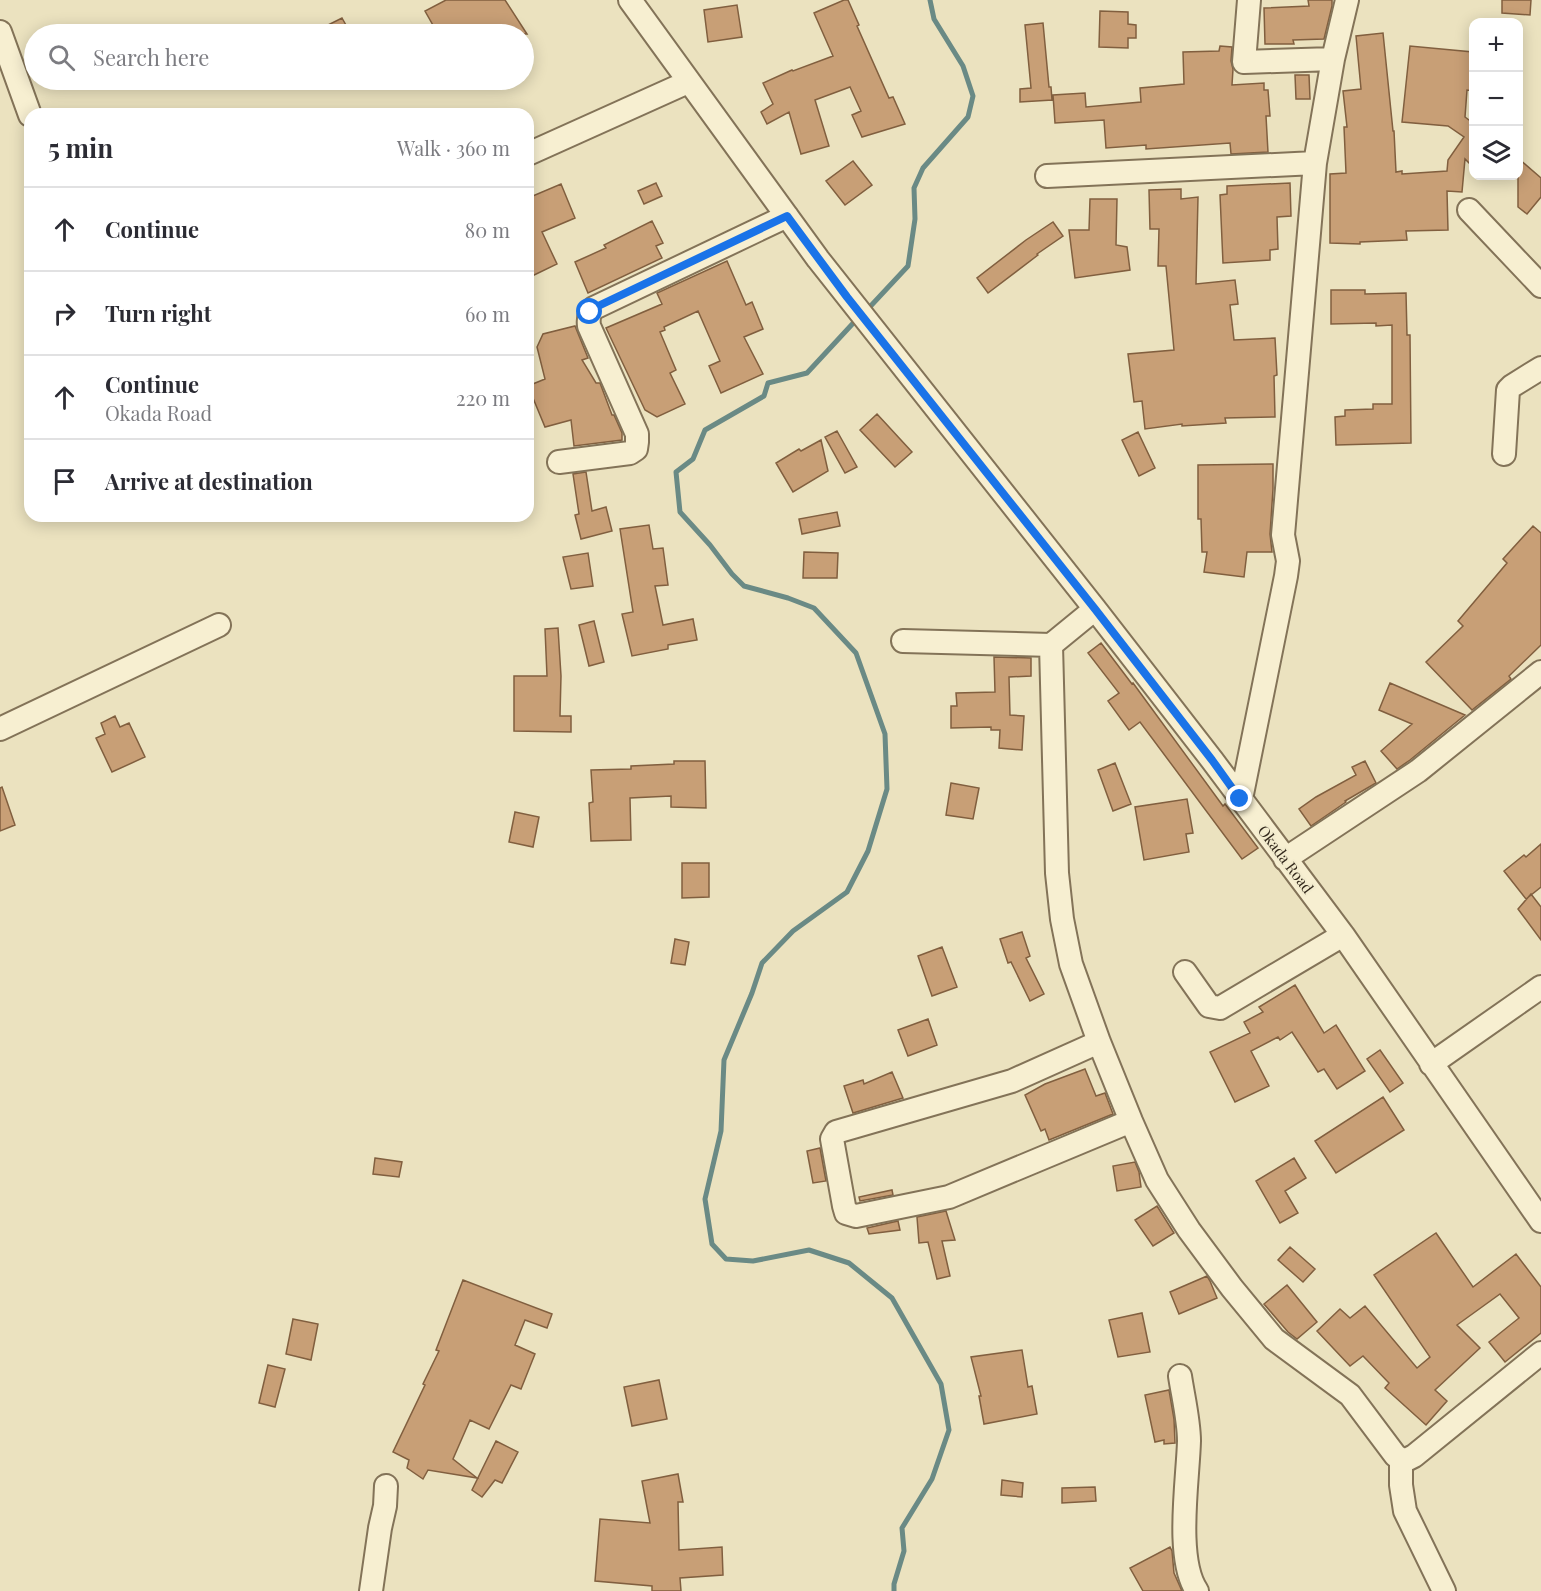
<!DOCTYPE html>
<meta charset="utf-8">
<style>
:root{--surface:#fff;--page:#f2f2f3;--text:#2b2b33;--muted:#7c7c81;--line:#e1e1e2}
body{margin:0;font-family:"Playfair Display",serif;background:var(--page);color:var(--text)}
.controls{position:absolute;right:18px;top:18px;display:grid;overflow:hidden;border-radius:12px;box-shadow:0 3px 15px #0003}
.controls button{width:54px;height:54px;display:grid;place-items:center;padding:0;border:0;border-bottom:2px solid var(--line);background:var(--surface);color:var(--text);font:30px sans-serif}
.stop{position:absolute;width:18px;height:18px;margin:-14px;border:4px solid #1a73e8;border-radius:50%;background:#fff}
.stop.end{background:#1a73e8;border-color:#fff;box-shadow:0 2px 6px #0008}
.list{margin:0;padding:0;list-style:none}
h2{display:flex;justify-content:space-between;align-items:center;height:78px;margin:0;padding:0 24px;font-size:26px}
h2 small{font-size:20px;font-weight:400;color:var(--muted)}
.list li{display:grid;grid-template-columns:39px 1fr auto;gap:18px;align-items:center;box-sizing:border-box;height:84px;padding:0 24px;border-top:2px solid var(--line)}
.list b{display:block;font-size:22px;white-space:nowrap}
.list p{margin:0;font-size:20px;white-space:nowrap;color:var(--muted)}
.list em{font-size:20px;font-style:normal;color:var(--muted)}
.icon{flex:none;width:33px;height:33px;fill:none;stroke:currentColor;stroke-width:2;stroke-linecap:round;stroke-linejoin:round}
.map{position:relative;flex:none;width:1541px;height:1591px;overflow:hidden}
.search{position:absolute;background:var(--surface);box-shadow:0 3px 15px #0003;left:24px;top:24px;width:510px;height:66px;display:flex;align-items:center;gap:15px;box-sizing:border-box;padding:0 21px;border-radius:33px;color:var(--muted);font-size:22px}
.panel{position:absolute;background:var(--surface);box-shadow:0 3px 15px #0003;left:24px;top:108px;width:510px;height:414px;border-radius:18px}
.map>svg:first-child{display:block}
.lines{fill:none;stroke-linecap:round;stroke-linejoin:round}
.stream{stroke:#6a8a85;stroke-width:5}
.building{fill:#c89f76;stroke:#815f3f;stroke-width:1.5}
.minor-casing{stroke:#837358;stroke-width:26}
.minor{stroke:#f7efd1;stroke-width:22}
.route{stroke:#1a73e8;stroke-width:8}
.labels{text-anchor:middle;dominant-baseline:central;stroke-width:4.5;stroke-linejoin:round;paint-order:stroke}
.street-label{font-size:15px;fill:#33291c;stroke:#f3ecce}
</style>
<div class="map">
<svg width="1541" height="1591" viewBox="0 0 1541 1591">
<rect width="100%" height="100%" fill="#ebe2bf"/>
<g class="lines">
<path class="stream" d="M866 311 908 266 915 219 914 188 923 168 968 117 973 96 963 66 934 19 930 0
M857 319 807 373 768 383 764 396 705 430 693 459 676 472 680 512 710 545 732 574 744 586 788 598 814 608 856 653 885 734 887 789 868 851 847 892 793 931 762 963 752 993 724 1060 721 1131 705 1199 712 1244 726 1259 753 1261 809 1250 849 1263 892 1298 941 1384 949 1430 932 1479 902 1528 904 1551 894 1584V1591"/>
</g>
<path class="building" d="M446 0H505L527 34H438L425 11Z
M844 0H848L859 25 857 26 889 98 893 97 905 124 862 137 852 115 861 111 850 87 815 100 829 146 801 154 789 112 767 124 761 112 773 104 763 83 792 70 793 71 833 56 814 13Z
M1308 0H1332V6L1324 39 1293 40 1294 44H1265L1264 8 1309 6Z
M1502 0H1531L1530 15 1502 13Z
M737 5 742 37 708 42 704 10Z
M1100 11 1128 12V24L1136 25V38H1128V48L1099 47Z
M342 18 351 34H310Z
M1043 23 1049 87H1051L1052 100 1020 102V89L1031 88 1025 25Z
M1383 33 1393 131H1394L1396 172 1402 171V174L1447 171 1448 160 1464 137 1448 126 1402 122 1410 46 1473 52V91L1467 90 1465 117 1473 123V167L1465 159 1462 192 1447 191 1448 230 1406 231 1407 240 1360 242V244L1330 243V174L1346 173 1344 127H1347L1343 91 1361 89 1356 36Z
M1220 46 1232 47 1231 61 1233 69 1232 85 1264 83V90H1268L1270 116H1266L1268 152 1231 154 1230 143 1146 149V145L1106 148 1104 120 1055 123 1053 95 1085 93 1086 107 1141 102 1140 88 1184 84 1183 52 1219 51Z
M1295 75H1309L1310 99H1296Z
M1518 158 1541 178V197L1527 214 1518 207Z
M853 161 872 185 845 205 826 181Z
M656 183 662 196 644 204 638 191Z
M1290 183 1291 216 1277 217 1278 249 1270 250V260L1223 263 1220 195 1227 194V186Z
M561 184 575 218 542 232 557 264 528 278V198Z
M1181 189V199L1198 197 1196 284 1235 280 1238 304 1230 305 1234 340 1275 338 1277 375 1274 376 1275 417 1225 418 1226 423 1182 426V424L1145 429 1142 401 1134 402 1128 354 1174 350 1166 266H1158L1159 229H1150L1149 190Z
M1090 199H1117L1116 245 1127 247 1130 270 1075 278 1069 230H1089Z
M652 221 663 243 656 246 662 258 588 293 575 262 606 248 604 245Z
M1053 222 1063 236 1037 254 1038 255 988 293 977 278 1026 240Z
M727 261 746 305 752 302 763 329 744 337 763 374 721 393 709 366 720 361 698 311 664 327 665 330 660 332 676 370 670 373 685 404 657 417 645 410 606 328 662 304 657 293Z
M1331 290H1365V294L1406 293 1407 335H1410L1411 443 1336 445 1335 417 1345 416V410L1373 409V404H1392V325L1376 326V323L1331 324Z
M575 326 588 358 582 360 596 383H600L612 415H614L622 433V440L574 446 571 420 545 427 528 386 545 379 537 347 543 334Z
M877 414 912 452 895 467 860 430Z
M837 431 857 467 845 473 825 437Z
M1138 432 1155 468 1139 476 1122 440Z
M821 440 828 471 793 492 776 463 799 449 801 451Z
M1273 464V489L1270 534 1272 552H1247L1244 577 1204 572 1207 552H1202L1201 519H1198V465Z
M586 472 592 511 606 507 612 531 581 539 575 515 579 514 573 474Z
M837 512 840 526 802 534 799 519Z
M649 525 653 549 663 548 668 585 655 586 663 625 693 619 697 640 668 645V649L632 656 622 614 633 612 620 529Z
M1533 526 1541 533V645L1509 676 1511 679 1472 710 1426 662 1463 626 1458 621 1507 563 1503 559Z
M804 552 838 553 837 578H803Z
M588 553 593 586 571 589 563 557Z
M594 621 604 662 589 666 579 625Z
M558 628 561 676 560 716H571V732L514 731V676H547L545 629Z
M1101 643 1132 684 1133 683 1223 806 1225 804 1258 848 1242 859 1140 722 1129 730 1108 701 1119 693 1088 653Z
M994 657 1031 658V676L1009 677 1010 715 1024 716 1022 750 999 748 1000 730H991V727L951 728V706H957L956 693 995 692Z
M1390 683 1465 715 1410 760 1397 769 1381 751 1412 724 1379 710Z
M115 716 120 727 129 723 145 757 112 772 96 738 105 734 101 723Z
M674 761H705L706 808 671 807V796L630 798 631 840 591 841 589 803 593 802 591 770 631 769V766L674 764Z
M1365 761 1376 783 1345 801 1346 802 1311 826 1299 809 1316 797 1356 775 1352 767Z
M1115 763 1131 804 1113 811 1098 770Z
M951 783 979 788 973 819 946 815Z
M2 787 15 825 0 831V788Z
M1187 799 1193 833 1186 834 1189 852 1144 860 1135 807Z
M515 812 539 817 533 847 509 842Z
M1541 844V887L1526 899 1504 871 1524 855 1526 857Z
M682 863H709V897L682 898Z
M1531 894 1541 907V940L1518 909Z
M1022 932 1030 956 1026 958 1044 994 1030 1001 1011 962 1008 963 1000 939Z
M675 939 689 942 685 965 671 963Z
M942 947 957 987 932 996 918 956Z
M1295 985 1324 1033 1336 1025 1365 1071 1337 1089 1324 1069 1318 1072 1292 1032 1280 1040 1278 1037 1251 1051 1269 1086 1235 1102 1210 1052 1250 1033 1244 1022 1263 1012 1259 1007Z
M928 1019 937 1045 908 1056 898 1030Z
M1380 1050 1403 1083 1390 1092 1367 1059Z
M1085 1069 1096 1096 1105 1093 1113 1114 1049 1140 1045 1129 1041 1131 1025 1095 1045 1084Z
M892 1072 903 1098 853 1113 844 1086 863 1080 864 1084Z
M1383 1097 1404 1130 1336 1173 1315 1141Z
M820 1148 826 1181 813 1183 807 1151Z
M375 1158 402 1162 399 1177 373 1174Z
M1294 1158 1306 1178 1285 1191 1298 1213 1280 1223 1256 1181Z
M1135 1162 1139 1172 1141 1187 1117 1191 1113 1166Z
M892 1190 893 1195 860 1201 859 1197Z
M1157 1206 1174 1233 1153 1246 1135 1220Z
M946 1211 955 1240 942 1241 950 1276 937 1279 928 1242 919 1243 917 1217Z
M898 1221 900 1230 869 1234 867 1228Z
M1436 1233 1473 1287 1516 1254 1541 1287V1333L1505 1362 1489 1342 1519 1318 1500 1294 1457 1325 1480 1348 1435 1390 1447 1401 1426 1425 1385 1388 1389 1383 1363 1356 1350 1366 1317 1331 1340 1309 1350 1318 1365 1306 1417 1368 1430 1357 1374 1275Z
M1290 1247 1315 1269 1303 1282 1278 1260Z
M1207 1276 1210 1281 1217 1298 1179 1314 1170 1292Z
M463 1280 552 1314 547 1328 525 1320 515 1345 535 1354 521 1389 511 1385 489 1429 470 1420 453 1459 477 1478 428 1470 423 1479 407 1468 409 1460 393 1452 425 1385 423 1384 439 1351 436 1350Z
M1287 1285 1317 1322 1297 1339 1288 1332 1264 1304Z
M1142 1313 1150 1352 1118 1357 1109 1320Z
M293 1319 318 1324 311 1360 286 1354Z
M1022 1350 1028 1387 1032 1386 1037 1414 984 1424 979 1396H981L971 1357Z
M268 1365 285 1369 275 1407 259 1403Z
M659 1380 667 1419 632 1426 624 1387Z
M1169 1390 1174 1419 1175 1443 1164 1444V1440L1155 1442 1145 1395Z
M496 1441 518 1452 502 1483 495 1480 482 1497 472 1490Z
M678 1474 683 1502H678L679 1550 722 1547 723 1575 680 1578 681 1591H652V1586L595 1581 600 1519 650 1523 642 1481Z
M1002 1480 1023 1483 1022 1497 1001 1495Z
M1095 1487 1096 1501 1062 1503V1488Z
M1170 1547 1172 1551 1174 1573 1182 1591H1143L1130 1568Z"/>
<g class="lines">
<defs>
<path id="minor" d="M630 0 818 259 1095 609 1212 760 1343 935 1541 1221
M1249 0 1244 62 1333 59
M0 32 30 115
M528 154 688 82
M1047 176 1315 163
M1469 210 1541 286
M1504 454 1508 390 1512 386 1541 368
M559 462 630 453 636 449 637 442V434L589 326C588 318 589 313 594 308L787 216
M1095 609 1051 645 1057 873 1062 919 1071 964 1099 1042 1131 1121 1157 1180 1189 1230 1232 1288 1274 1339 1350 1395 1395 1455 1401 1460 1408 1459 1414 1456 1541 1353
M903 641 1051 645
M0 729 219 625
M1241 799 1286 576 1288 561 1283 535 1315 163 1333 59 1347 0
M1285 859 1418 771 1541 672
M1185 972 1209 1006 1220 1008 1343 935
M1099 1042 1012 1081 836 1132 832 1139 844 1206 846 1213 856 1216 949 1197 1131 1121
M1431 1064 1541 987
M1180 1376C1183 1396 1189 1421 1189 1441 1188 1480 1175 1559 1197 1591
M1401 1460V1485L1405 1511 1444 1591
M371 1591 380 1528 385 1506 386 1486"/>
</defs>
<use href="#minor" class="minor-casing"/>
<use href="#minor" class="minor"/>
</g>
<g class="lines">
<path class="route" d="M590 312 594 308 787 216 847 297 1095 609 1212 760 1240 799"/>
</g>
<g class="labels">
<g class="street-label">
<text transform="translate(1286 859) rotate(53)">Okada Road</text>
</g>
</g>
</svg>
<div class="controls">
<button>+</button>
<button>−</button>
<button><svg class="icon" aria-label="layers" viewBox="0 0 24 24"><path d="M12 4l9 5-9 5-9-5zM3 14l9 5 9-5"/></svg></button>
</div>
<div class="stop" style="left:590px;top:312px"></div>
<div class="stop end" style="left:1240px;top:799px"></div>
<div class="search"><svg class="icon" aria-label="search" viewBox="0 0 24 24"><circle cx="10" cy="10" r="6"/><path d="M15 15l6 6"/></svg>Search here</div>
<section class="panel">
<h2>5 min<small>Walk · 360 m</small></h2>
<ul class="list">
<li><svg class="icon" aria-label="ahead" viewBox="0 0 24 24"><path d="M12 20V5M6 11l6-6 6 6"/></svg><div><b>Continue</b></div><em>80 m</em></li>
<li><svg class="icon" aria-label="right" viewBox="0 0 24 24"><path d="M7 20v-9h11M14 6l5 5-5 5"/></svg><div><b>Turn right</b></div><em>60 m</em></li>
<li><svg class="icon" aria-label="ahead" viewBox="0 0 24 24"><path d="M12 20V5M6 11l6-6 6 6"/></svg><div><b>Continue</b><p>Okada Road</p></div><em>220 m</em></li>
<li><svg class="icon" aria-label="arrive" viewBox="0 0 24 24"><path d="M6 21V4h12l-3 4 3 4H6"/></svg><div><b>Arrive at destination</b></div></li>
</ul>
</section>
</div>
